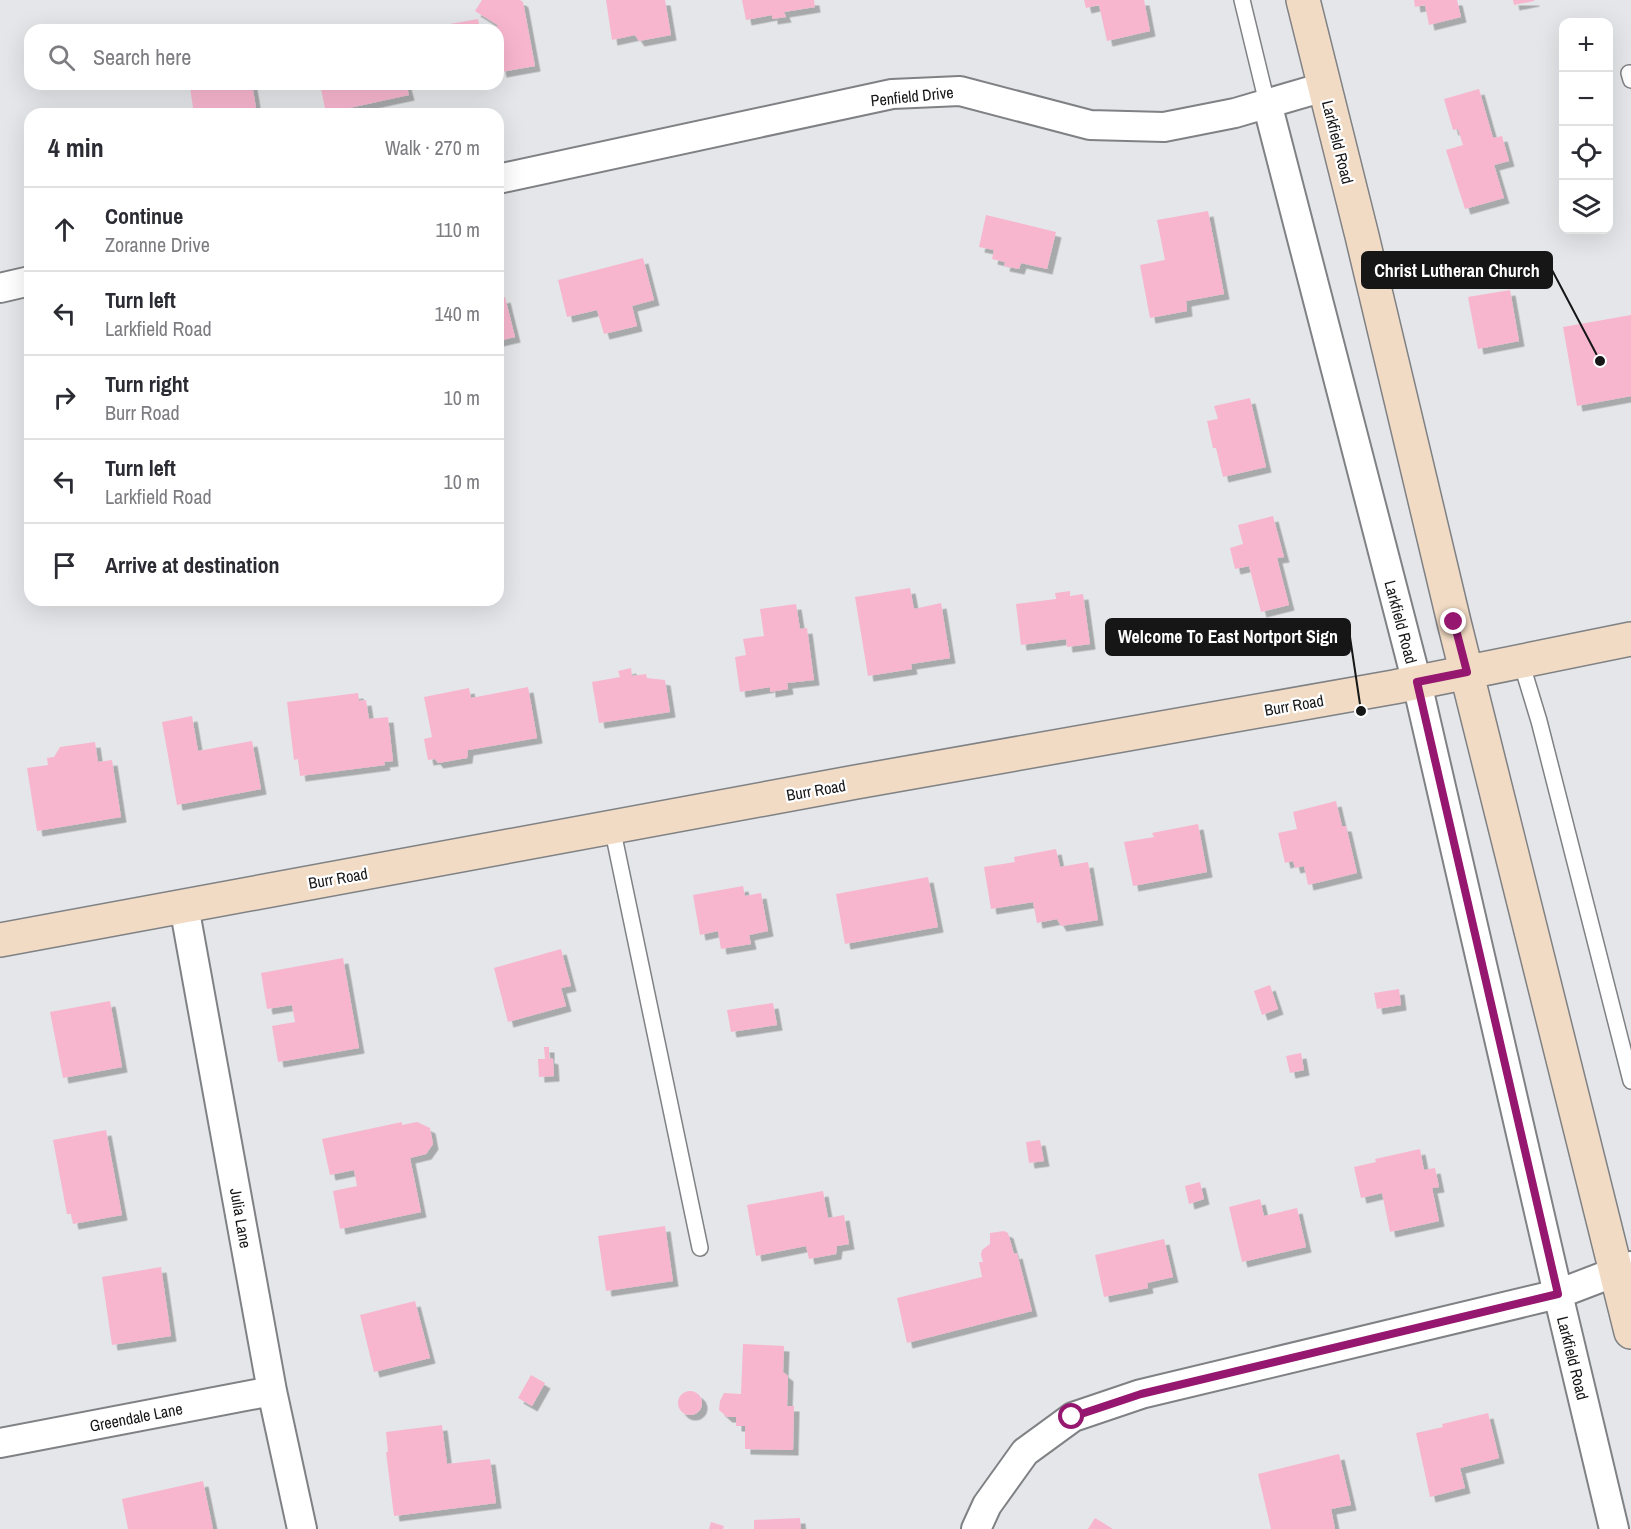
<!DOCTYPE html>
<meta charset="utf-8">
<style>
:root{--surface:#fff;--page:#f7f7f7;--text:#2b2b33;--muted:#7c7c81;--line:#e1e1e2}
body{margin:0;font-family:"Archivo Narrow",sans-serif;background:var(--page);color:var(--text)}
.controls{position:absolute;right:18px;top:18px;display:grid;overflow:hidden;border-radius:12px;box-shadow:0 6px 24px #0002}
.controls button{width:54px;height:54px;display:grid;place-items:center;padding:0;border:0;border-bottom:2px solid var(--line);background:var(--surface);color:var(--text);font:30px sans-serif}
.stop{position:absolute;width:18px;height:18px;margin:-14px;border:4px solid #96176f;border-radius:50%;background:#fff}
.stop.end{background:#96176f;border-color:#fff;box-shadow:0 2px 6px #0008}
.list{margin:0;padding:0;list-style:none}
h2{display:flex;justify-content:space-between;align-items:center;height:78px;margin:0;padding:0 24px;font-size:26px}
h2 small{font-size:20px;font-weight:400;color:var(--muted)}
.list li{display:grid;grid-template-columns:39px 1fr auto;gap:18px;align-items:center;box-sizing:border-box;height:84px;padding:0 24px;border-top:2px solid var(--line)}
.list b{display:block;font-size:22px;white-space:nowrap}
.list p{margin:0;font-size:20px;white-space:nowrap;color:var(--muted)}
.list em{font-size:20px;font-style:normal;color:var(--muted)}
.icon{flex:none;width:33px;height:33px;fill:none;stroke:currentColor;stroke-width:2;stroke-linecap:round;stroke-linejoin:round}
.map{position:relative;flex:none;width:1631px;height:1529px;overflow:hidden}
.search{position:absolute;background:var(--surface);box-shadow:0 6px 24px #0002;left:24px;top:24px;width:480px;height:66px;display:flex;align-items:center;gap:15px;box-sizing:border-box;padding:0 21px;border-radius:18px;color:var(--muted);font-size:22px}
.panel{position:absolute;background:var(--surface);box-shadow:0 6px 24px #0002;left:24px;top:108px;width:480px;height:498px;border-radius:18px}
.map>svg:first-child{display:block}
.building{fill:#f8b6ce;filter:url(#shadow)}
.lines{fill:none;stroke-linecap:round;stroke-linejoin:round}
.lane-casing{stroke:#7f8184;stroke-width:18}
.street-casing{stroke:#7f8184;stroke-width:32}
.secondary-casing{stroke:#7f8184;stroke-width:36}
.lane{stroke:#fff;stroke-width:15}
.street{stroke:#fff;stroke-width:28}
.secondary{stroke:#f1dbc4;stroke-width:33}
.route{stroke:#96176f;stroke-width:8}
.labels{text-anchor:middle;dominant-baseline:central;stroke-width:4.5;stroke-linejoin:round;paint-order:stroke}
.street-label{font-size:16px;fill:#161617;stroke:#fff}
.leader{fill:none;stroke:#161617;stroke-width:2}
.callout-dot{fill:#161617;stroke:#fff;stroke-width:2}
.callout{fill:#161617;stroke:#161617;stroke-width:2}
.callout-label{font-size:18px;text-anchor:middle;font-weight:bold;fill:#fff}
</style>
<div class="map">
<svg width="1631" height="1529" viewBox="0 0 1631 1529">
<defs>
<filter id="shadow"><feDropShadow dx="5.5" dy="5.5" stdDeviation="0" flood-color="#0004"/></filter>
</defs>
<rect width="100%" height="100%" fill="#e4e6e9"/>
<path class="building" d="M482 0H520L523 2 535 66 501 72 500 66H498V30L483 29 499 26 475 11Z
M606 0H665L671 35 639 41 635 35 612 40Z
M742 0H814L815 7 784 12 786 17 772 19V15L746 20Z
M1084 0H1144L1150 31 1107 41 1099 5 1086 8Z
M1414 0H1457L1461 17 1429 25 1425 5 1415 7Z
M1513 0H1534V1L1514 5Z
M478 19 480 30H452L450 24Z
M230 84H252L257 114H194L190 88 196 87 197 90Z
M320 84H406L409 95 326 113Z
M1479 89 1493 138 1502 136 1509 161 1494 165 1504 198 1465 209 1446 150 1463 145 1458 129 1453 130 1444 99Z
M125 108 126 114H100V113Z
M66 109 67 114H46V113Z
M1208 211 1224 294 1186 301 1187 311 1150 318 1140 265 1165 260 1157 220Z
M986 215 1056 232 1047 269 1021 263 1019 269 1004 266 1005 262 992 259 994 250 979 247Z
M643 258 654 300 632 306 637 326 604 334 597 310 567 317 558 280Z
M1510 290 1519 341 1478 349 1468 297Z
M505 297 515 337 498 341V299Z
M1631 315V396L1577 406 1563 327Z
M1250 398 1266 467 1223 477 1216 448H1213L1207 421 1218 419 1214 406Z
M1273 516 1284 557 1277 558 1289 605 1261 612 1249 566 1235 569 1230 548 1243 544 1238 525Z
M910 588 914 609 941 603 950 658 911 664 912 669 868 676 855 597Z
M1070 591V596L1083 594 1090 644 1067 647 1066 639 1021 645 1016 604 1056 599 1055 593Z
M796 604 800 629 807 628 814 680 787 683 788 689 770 692V687L740 692 735 657 746 655 743 639 764 636 760 609Z
M631 668 632 676 646 674 647 678 665 680 670 712 599 723 592 682 620 677 618 671Z
M528 687 537 738 468 750 467 758 438 763 435 759 428 760 424 739 432 737 424 697 469 688 471 698Z
M358 693 359 701 366 700 369 719 388 717 393 761 384 762 385 765 300 776 298 759 294 760 287 702Z
M192 716 198 751 252 741 261 789 177 805 162 722Z
M95 742 98 762 112 760 121 817 37 831 27 768 48 765 47 758 54 757 60 747Z
M1336 801 1342 826H1346L1357 873 1308 885 1304 866 1295 868 1293 861 1285 863 1278 833 1297 829 1293 812Z
M1198 824 1207 872 1133 886 1124 842 1154 837 1152 833Z
M1056 849 1060 867 1088 862 1098 920 1061 926 1057 919 1037 923 1033 902 991 909 984 867 1015 862 1014 857Z
M928 877 938 927 845 944 836 894Z
M743 886 745 896 761 893 768 931 749 935 751 944 721 949 718 931 700 935 693 895Z
M561 949 571 986 561 988 566 1006 508 1022 494 968Z
M343 958 359 1048 278 1062 272 1026 295 1022 292 1005 267 1009 261 973Z
M1270 985 1278 1009 1262 1015 1254 991Z
M1399 989 1401 1005 1377 1009 1374 993Z
M110 1001 122 1067 63 1078 50 1012Z
M773 1003 777 1025 731 1032 727 1010Z
M544 1047H549V1058L553 1059 554 1076 539 1077 538 1059H545Z
M1301 1053 1304 1070 1290 1073 1286 1056Z
M402 1122V1125L417 1122 430 1128 433 1144 426 1154 410 1158 421 1212 340 1229 333 1191 357 1186 354 1170 330 1175 322 1139Z
M106 1130 122 1215 73 1224 71 1214H67L53 1140Z
M1040 1140 1044 1161 1029 1163 1026 1142Z
M1420 1149 1424 1170 1435 1168 1439 1187 1432 1188 1439 1221 1390 1232 1382 1193 1361 1198 1354 1167 1376 1162 1375 1159Z
M1200 1182 1204 1199 1189 1204 1185 1186Z
M823 1191 828 1218 844 1215 849 1244 837 1246 836 1254 809 1259 806 1246 756 1256 747 1205Z
M1260 1199 1264 1216 1297 1208 1306 1247 1242 1262 1229 1207Z
M665 1226 673 1281 606 1291 598 1236Z
M1004 1231 1008 1233 1014 1254 1017 1253 1032 1311 907 1343 897 1298 982 1277 979 1262H983L981 1255 982 1250 990 1244V1233Z
M1164 1239 1173 1277 1147 1283 1148 1288 1104 1297 1095 1255Z
M161 1267 171 1336 112 1345 102 1277Z
M415 1301 430 1358 374 1372 360 1315Z
M743 1344 784 1346 783 1372 788 1376 787 1406H794L793 1450 745 1449V1426H736V1417H727L719 1410 720 1401 724 1393 741 1394Z
M531 1375 545 1383 532 1406 518 1398Z
M678 1403a12 12 0 1 1 24 0a12 12 0 1 1-24 0Z
M1488 1413 1499 1458 1460 1468 1465 1488 1430 1497 1416 1433 1443 1427 1442 1424Z
M442 1425 447 1464 490 1459 496 1503 394 1516 386 1452H388L386 1432Z
M1339 1454 1351 1505 1331 1509 1335 1529H1271L1258 1474Z
M203 1481 213 1529H128L122 1499Z
M800 1518 801 1529H754V1520Z
M1095 1518 1113 1529H1088Z
M711 1522 724 1526 723 1529H709Z"/>
<g class="lines">
<defs>
<path id="lane" d="M1242 0 1267 103
M1631 73H1629L1631 80
M1521 662 1539 721 1631 1081
M612 827 700 1248"/>
<path id="street" d="M1267 103 1417 683 1558 1294 1614 1529
M498 179 892 94 960 91 1090 125 1164 127 1235 113 1324 87
M0 288 30 281
M184 906 272 1391 302 1529
M0 1443 272 1391
M976 1529 987 1505 1025 1452 1073 1417 1141 1394 1558 1294 1631 1266"/>
<path id="secondary" d="M1303 0 1362 236 1454 622 1631 1332
M0 940 856 782 1394 687 1631 639"/>
</defs>
<use href="#lane" class="lane-casing"/>
<use href="#street" class="street-casing"/>
<use href="#secondary" class="secondary-casing"/>
<use href="#lane" class="lane"/>
<use href="#street" class="street"/>
<use href="#secondary" class="secondary"/>
</g>
<g class="lines">
<path class="route" d="M1072 1417 1141 1394 1558 1294 1417 682 1467 672 1454 622"/>
</g>
<g class="labels">
<g class="street-label">
<text transform="translate(912 96) rotate(-6)">Penfield Drive</text>
<text transform="translate(1338 142) rotate(76)">Larkfield Road</text>
<text transform="translate(1401 622) rotate(75)">Larkfield Road</text>
<text transform="translate(1294 705) rotate(-10)">Burr Road</text>
<text transform="translate(816 790) rotate(-10)">Burr Road</text>
<text transform="translate(338 878) rotate(-10)">Burr Road</text>
<text transform="translate(241 1218) rotate(80)">Julia Lane</text>
<text transform="translate(1573 1358) rotate(76)">Larkfield Road</text>
<text transform="translate(136 1417) rotate(-11)">Greendale Lane</text>
</g>
</g>
<path class="leader" d="M1600 361L1552 270M1361 711L1350 637"/>
<g class="callout-dot">
<circle cx="1600" cy="361" r="6"/>
<circle cx="1361" cy="711" r="6"/>
</g>
<g class="callout">
<rect x="1362" y="252" width="190" height="36" rx="6"/>
<rect x="1106" y="619" width="244" height="36" rx="6"/>
</g>
<g class="callout-label">
<text x="1457" y="277">Christ Lutheran Church</text>
<text x="1228" y="643">Welcome To East Nortport Sign</text>
</g>
</svg>
<div class="controls">
<button>+</button>
<button>−</button>
<button><svg class="icon" aria-label="locate" viewBox="0 0 24 24"><circle cx="12" cy="12" r="6"/><path d="M12 2v4M12 18v4M2 12h4M18 12h4"/></svg></button>
<button><svg class="icon" aria-label="layers" viewBox="0 0 24 24"><path d="M12 4l9 5-9 5-9-5zM3 14l9 5 9-5"/></svg></button>
</div>
<div class="stop" style="left:1072px;top:1417px"></div>
<div class="stop end" style="left:1454px;top:622px"></div>
<div class="search"><svg class="icon" aria-label="search" viewBox="0 0 24 24"><circle cx="10" cy="10" r="6"/><path d="M15 15l6 6"/></svg>Search here</div>
<section class="panel">
<h2>4 min<small>Walk · 270 m</small></h2>
<ul class="list">
<li><svg class="icon" aria-label="ahead" viewBox="0 0 24 24"><path d="M12 20V5M6 11l6-6 6 6"/></svg><div><b>Continue</b><p>Zoranne Drive</p></div><em>110 m</em></li>
<li><svg class="icon" aria-label="left" viewBox="0 0 24 24"><path d="M17 20v-9H6M10 6l-5 5 5 5"/></svg><div><b>Turn left</b><p>Larkfield Road</p></div><em>140 m</em></li>
<li><svg class="icon" aria-label="right" viewBox="0 0 24 24"><path d="M7 20v-9h11M14 6l5 5-5 5"/></svg><div><b>Turn right</b><p>Burr Road</p></div><em>10 m</em></li>
<li><svg class="icon" aria-label="left" viewBox="0 0 24 24"><path d="M17 20v-9H6M10 6l-5 5 5 5"/></svg><div><b>Turn left</b><p>Larkfield Road</p></div><em>10 m</em></li>
<li><svg class="icon" aria-label="arrive" viewBox="0 0 24 24"><path d="M6 21V4h12l-3 4 3 4H6"/></svg><div><b>Arrive at destination</b></div></li>
</ul>
</section>
</div>
